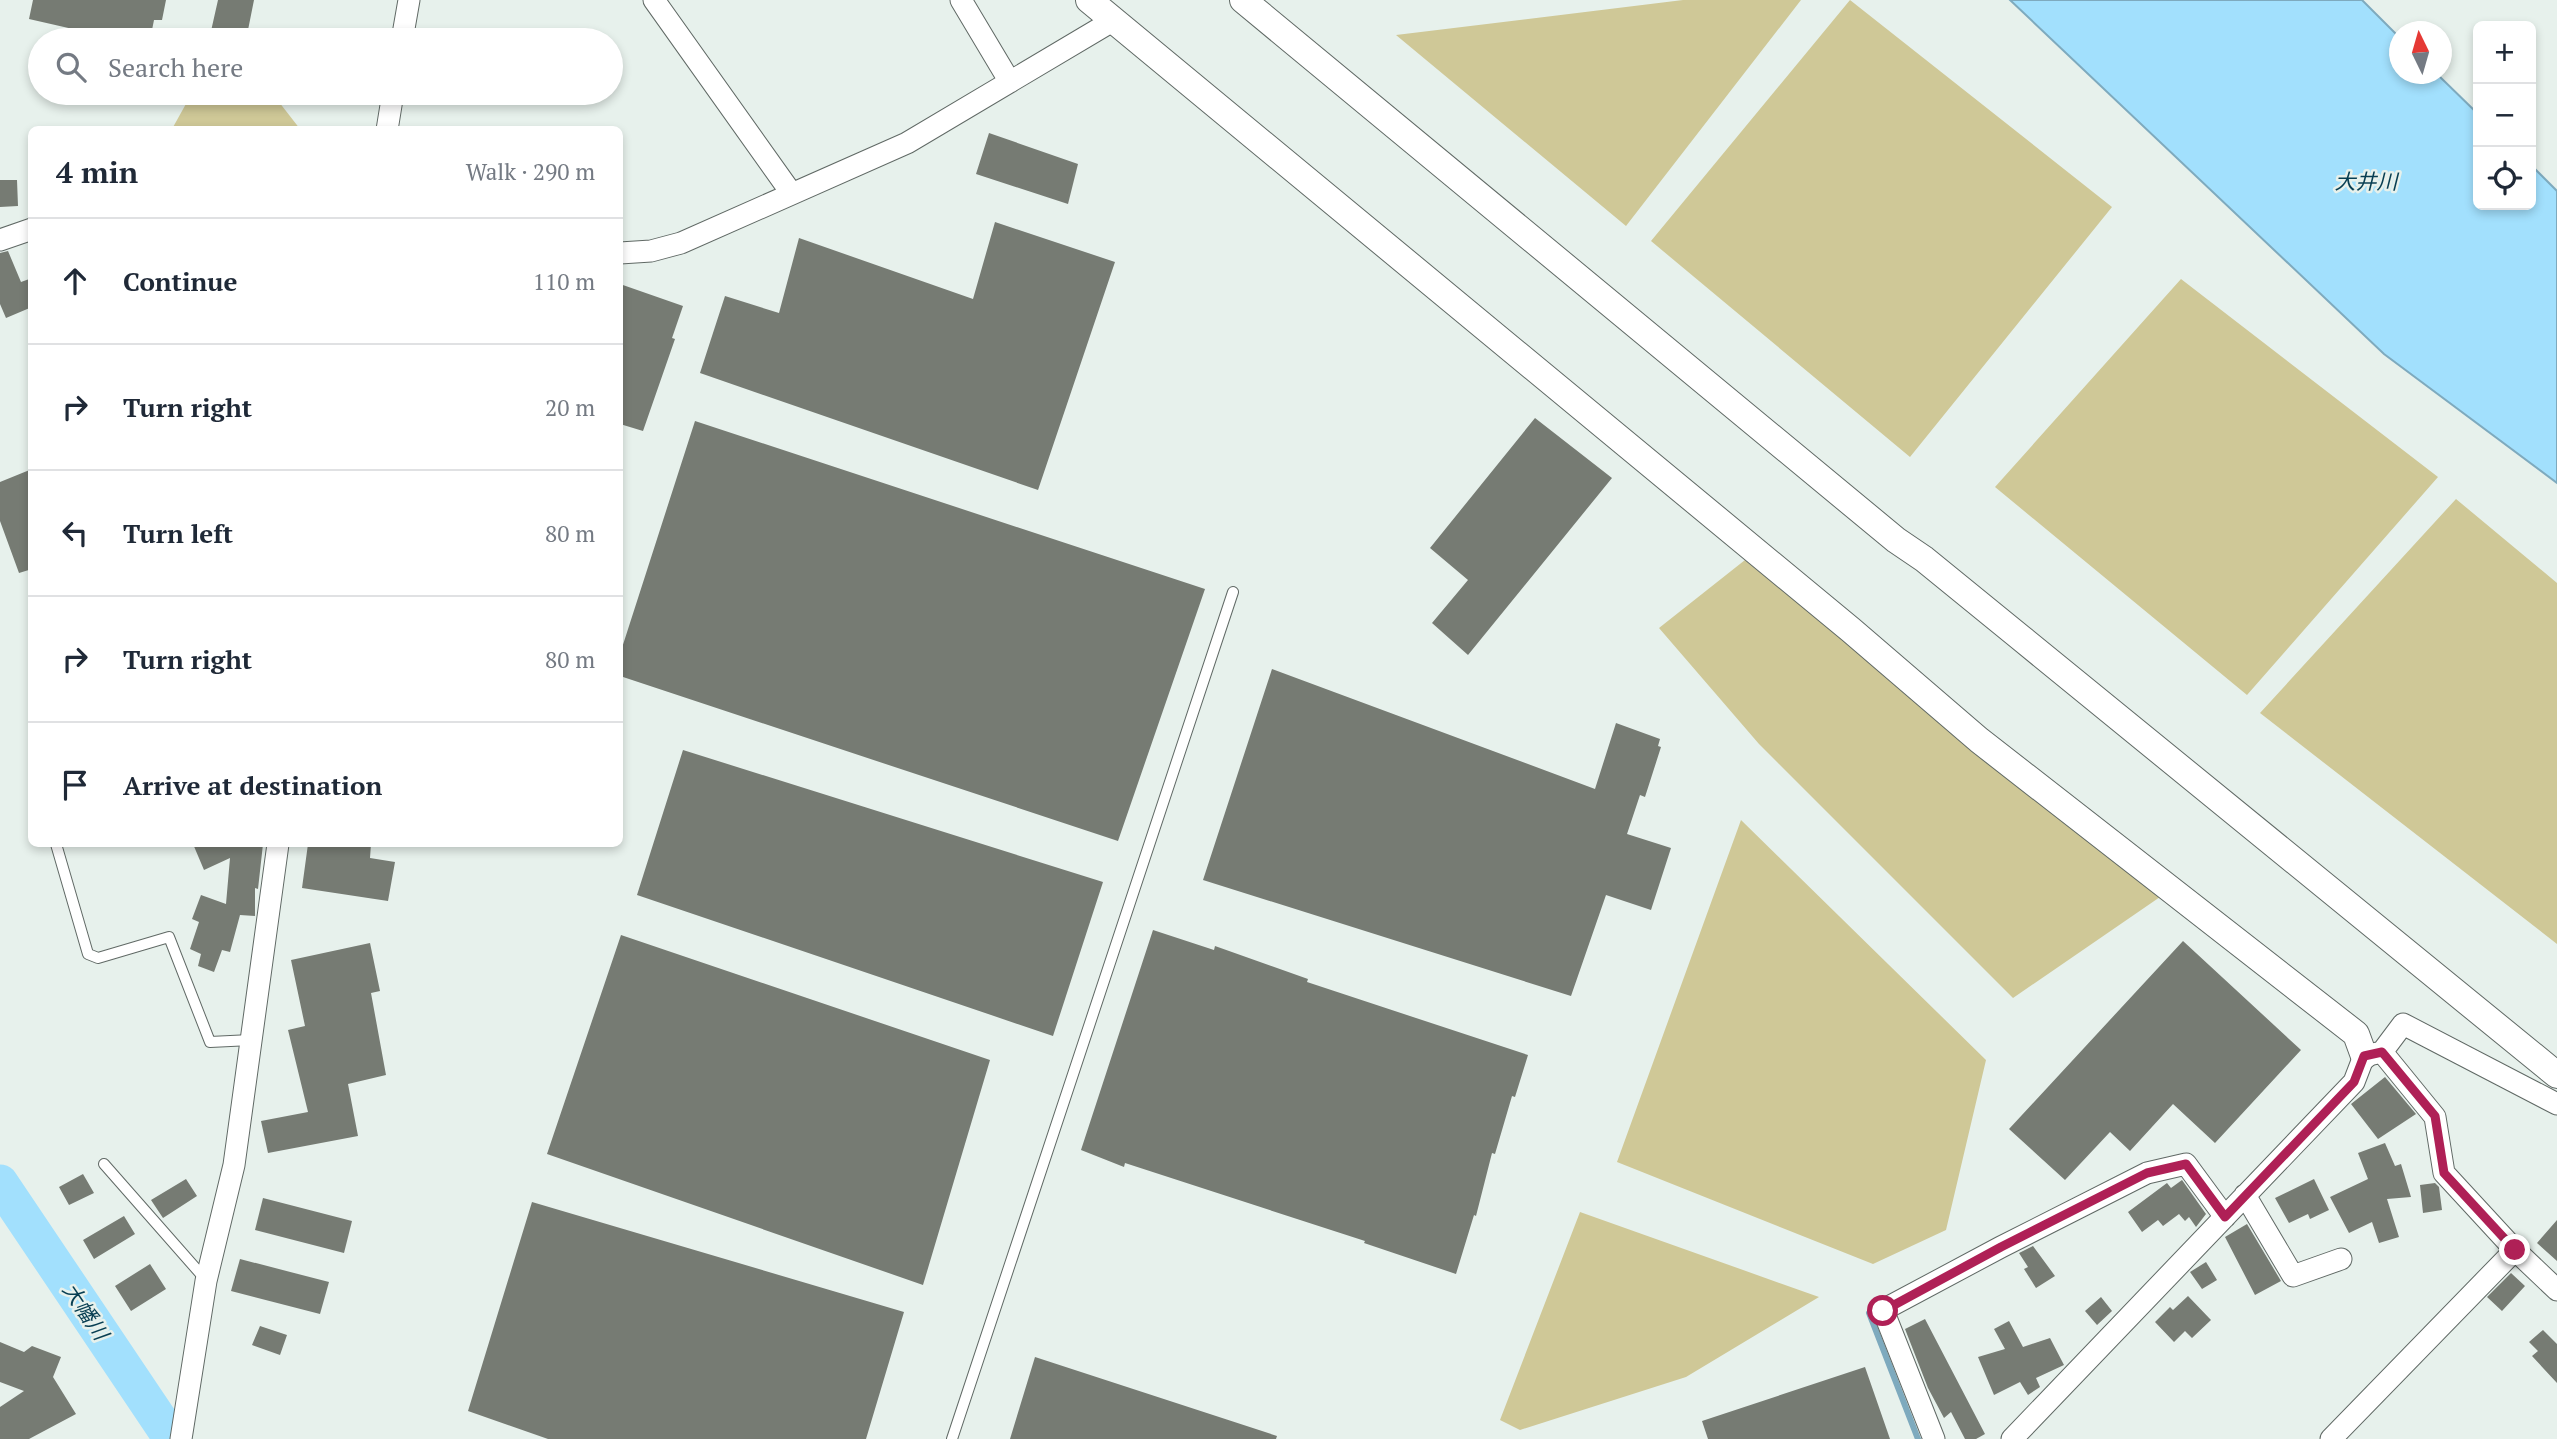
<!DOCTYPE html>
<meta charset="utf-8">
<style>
:root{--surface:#fff;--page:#f6f6f7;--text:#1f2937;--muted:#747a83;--line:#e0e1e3}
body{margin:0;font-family:"PT Serif","Noto Sans JP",serif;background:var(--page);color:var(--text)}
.controls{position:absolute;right:21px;top:21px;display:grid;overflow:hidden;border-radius:10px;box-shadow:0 4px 10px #0003}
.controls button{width:63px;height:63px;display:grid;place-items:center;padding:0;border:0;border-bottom:2px solid var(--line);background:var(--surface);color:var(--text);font:35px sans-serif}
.compass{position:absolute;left:2389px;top:21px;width:63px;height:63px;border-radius:50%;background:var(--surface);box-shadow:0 4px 10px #0003;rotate:355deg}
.stop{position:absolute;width:21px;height:21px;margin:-16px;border:5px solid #af2056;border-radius:50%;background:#fff}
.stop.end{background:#af2056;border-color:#fff;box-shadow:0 2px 7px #0008}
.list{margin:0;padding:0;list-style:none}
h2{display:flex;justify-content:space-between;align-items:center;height:91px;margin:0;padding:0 28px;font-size:30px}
h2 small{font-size:23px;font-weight:400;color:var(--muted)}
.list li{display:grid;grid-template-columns:46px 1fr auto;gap:21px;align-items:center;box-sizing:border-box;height:126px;padding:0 28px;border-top:2px solid var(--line)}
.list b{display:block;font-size:26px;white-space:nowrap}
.list em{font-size:23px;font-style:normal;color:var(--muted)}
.icon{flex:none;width:38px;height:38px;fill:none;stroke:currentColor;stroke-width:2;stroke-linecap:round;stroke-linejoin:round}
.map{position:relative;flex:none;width:2557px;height:1439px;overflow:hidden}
.search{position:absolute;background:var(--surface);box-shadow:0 4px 10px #0003;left:28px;top:28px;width:595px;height:77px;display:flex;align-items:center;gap:18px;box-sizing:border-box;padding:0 24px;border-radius:38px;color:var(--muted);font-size:26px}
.panel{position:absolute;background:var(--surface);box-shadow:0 4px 10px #0003;left:28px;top:126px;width:595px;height:721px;border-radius:10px}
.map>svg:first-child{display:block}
.green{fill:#cfc897}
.water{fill:#a2e0fd;stroke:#7eaabe;stroke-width:2}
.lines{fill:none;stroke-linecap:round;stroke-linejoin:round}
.stream{stroke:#7eaabe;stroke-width:6}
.river{stroke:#a2e0fd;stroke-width:37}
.building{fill:#767b73}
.service-casing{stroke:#606965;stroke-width:12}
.minor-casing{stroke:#606965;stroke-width:23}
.tertiary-casing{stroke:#606965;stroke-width:28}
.service{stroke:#fff;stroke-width:10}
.minor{stroke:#fff;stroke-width:21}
.tertiary{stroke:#fff;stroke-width:26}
.route{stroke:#af2056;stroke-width:9}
.labels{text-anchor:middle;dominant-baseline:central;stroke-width:5;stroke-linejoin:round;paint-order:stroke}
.water-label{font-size:21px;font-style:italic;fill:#073e52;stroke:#e7f1ec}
</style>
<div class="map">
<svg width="2557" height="1439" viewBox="0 0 2557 1439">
<rect width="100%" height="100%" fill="#e7f1ec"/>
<path class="green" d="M1683 0H1801L1626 226 1396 35Z
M1850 0 2112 207 1910 457 1651 241Z
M192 93H248L279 102 300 129H172Z
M2181 279 2438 477 2247 695 1995 487Z
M2456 499 2557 583V944L2260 713Z
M1745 560 2160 897 2013 998 1759 744 1659 628Z
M1741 820 1986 1060 1946 1230 1873 1264 1617 1162Z
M1580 1212 1819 1297 1686 1377 1520 1430 1500 1420Z"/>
<path class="water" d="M2010 0H2362L2399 37 2400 74H2437L2478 114V205H2531V165L2557 191V483L2384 354Z"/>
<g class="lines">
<path class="stream" d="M1869 1313 1918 1439"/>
<path class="river" d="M0 1183 172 1439"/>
</g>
<path class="building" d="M33 0H166L162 20H154L150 40H121L29 19Z
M218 0H254L246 40H209Z
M989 133 1078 164 1068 204 976 174Z
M0 180H17L18 206 0 207Z
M995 222 1115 262 1038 490 700 373 725 296 779 313 799 238 973 299Z
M8 251 21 282 32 278V307L6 318 0 304V253Z
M620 284 683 306 672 338 675 339 643 431 620 424Z
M1535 418 1612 478 1468 655 1432 623 1468 580 1430 548Z
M695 421 1205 589 1118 841 620 676V654Z
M32 469V569L19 573 0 521V482Z
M1272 669 1595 789 1616 723 1660 739 1658 746 1661 747 1645 797 1640 795 1627 834 1671 848 1651 910 1606 895 1571 996 1203 880Z
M683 750 1103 882 1053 1036 637 895Z
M193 844H263L258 889 255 888V916L240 915 230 952 222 950 214 972 198 966 201 954 190 949 199 922 192 919 201 895 226 904 230 858 204 870Z
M308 844H371L370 858 395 862 388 901 302 888Z
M1153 930 1214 950 1215 946 1308 979 1307 982 1528 1055 1515 1097 1512 1096 1495 1154 1492 1153 1476 1216 1474 1215 1456 1274 1364 1243 1365 1241 1125 1163 1124 1167 1081 1150Z
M621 935 990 1060 923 1285 547 1154Z
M2183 941 2301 1050 2215 1143 2173 1104 2130 1151 2110 1132 2065 1180 2009 1129Z
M370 943 380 991 371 993 386 1075 348 1084 358 1136 268 1153 261 1121 308 1112 288 1030 305 1026 291 960Z
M2385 1077 2416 1114 2378 1139 2351 1104Z
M2385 1143 2395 1166 2401 1164 2411 1197 2387 1199 2399 1237 2379 1243 2372 1222 2349 1233 2330 1197 2368 1179 2358 1153Z
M83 1174 94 1193 69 1205 59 1187Z
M186 1179 197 1196 163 1218 151 1200Z
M2314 1179 2329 1210 2310 1219 2308 1214 2289 1223 2275 1198Z
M2182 1180 2206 1214 2196 1227 2189 1217 2185 1221 2179 1214 2163 1226 2158 1220 2142 1232 2128 1212 2167 1183 2171 1188Z
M2435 1183 2439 1187 2442 1210 2423 1213 2420 1185Z
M263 1198 352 1221 344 1253 255 1230Z
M532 1202 904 1312 866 1439H548L468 1411Z
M124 1216 135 1234 94 1259 83 1240Z
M2557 1220V1261L2537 1243Z
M2247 1224 2281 1281 2255 1295 2225 1237Z
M2033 1246 2055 1276 2036 1288 2024 1269 2028 1267 2019 1253Z
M240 1259 329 1282 320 1314 231 1291Z
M2206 1262 2217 1280 2202 1289 2190 1272Z
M150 1264 166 1289 131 1311 115 1286Z
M2511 1273 2525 1286 2502 1311 2487 1297Z
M2188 1296 2211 1320 2192 1338 2185 1331 2174 1342 2155 1322 2170 1307 2173 1310Z
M2101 1297 2112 1311 2097 1325 2085 1311Z
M1925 1319 1985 1434 1976 1439H1965L1951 1412 1944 1418 1928 1388 1905 1329Z
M2009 1321 2023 1347 2050 1338 2064 1365 2036 1378 2040 1387 2028 1395 2020 1382 1994 1395 1978 1357 2005 1349 1994 1329Z
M260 1326 287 1335 280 1355 252 1345Z
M2543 1330 2557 1344V1383L2532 1356 2538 1351 2529 1342Z
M0 1342 24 1352 32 1346 61 1357 53 1377 76 1414 29 1439H0V1407L24 1391 0 1382Z
M1035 1357 1277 1436 1276 1439H1010Z
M1865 1367 1890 1439H1708L1702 1421Z"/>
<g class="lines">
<defs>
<path id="service" d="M56 844 88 954 98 958 169 937 210 1042 251 1040
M104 1164 206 1280
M952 1439 1233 592"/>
<path id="minor" d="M654 0 792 194
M961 0 1010 82
M402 40 409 0
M387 130 393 93
M0 240 32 229
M620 253 651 251 681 243 907 143 1114 20
M2382 1052 2435 1117 2444 1173 2515 1250 2557 1290
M2245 1195 2293 1276 2341 1259
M181 1439 206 1281 234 1165 278 844
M1934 1439 1883 1310 2001 1247 2147 1173 2186 1164 2225 1217
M2012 1439 2354 1082 2364 1056 2382 1052 2403 1024 2557 1104
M2331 1439 2515 1250"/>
<path id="tertiary" d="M1089 0 1851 630 1979 740 2356 1034 2364 1056
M1243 0 1896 540 1924 559 2021 638 2557 1075"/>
</defs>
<use href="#service" class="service-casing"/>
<use href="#minor" class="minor-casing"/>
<use href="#tertiary" class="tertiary-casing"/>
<use href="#service" class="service"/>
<use href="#minor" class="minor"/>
<use href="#tertiary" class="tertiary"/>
</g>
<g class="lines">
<path class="route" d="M1883 1311 2001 1247 2147 1173 2186 1164 2225 1217 2354 1082 2364 1056 2382 1052 2435 1116 2444 1173 2515 1250"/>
</g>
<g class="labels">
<g class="water-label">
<text x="2366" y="181">大井川</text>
<text transform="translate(86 1311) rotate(56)">大幡川</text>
</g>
</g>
</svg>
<div class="controls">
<button>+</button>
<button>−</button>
<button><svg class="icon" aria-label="locate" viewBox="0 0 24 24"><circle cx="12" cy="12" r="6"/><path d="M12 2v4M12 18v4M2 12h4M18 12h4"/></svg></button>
</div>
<svg class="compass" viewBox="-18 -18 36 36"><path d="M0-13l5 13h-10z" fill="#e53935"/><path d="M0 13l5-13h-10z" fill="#747a83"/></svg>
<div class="stop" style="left:1883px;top:1311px"></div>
<div class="stop end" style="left:2515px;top:1250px"></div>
<div class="search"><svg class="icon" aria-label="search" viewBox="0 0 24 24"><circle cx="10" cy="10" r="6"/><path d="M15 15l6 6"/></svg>Search here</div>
<section class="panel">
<h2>4 min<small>Walk · 290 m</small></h2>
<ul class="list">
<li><svg class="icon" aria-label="ahead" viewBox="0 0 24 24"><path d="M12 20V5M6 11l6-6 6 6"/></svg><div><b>Continue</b></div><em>110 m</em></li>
<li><svg class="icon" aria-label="right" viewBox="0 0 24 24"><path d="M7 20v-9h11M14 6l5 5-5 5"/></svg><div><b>Turn right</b></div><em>20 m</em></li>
<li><svg class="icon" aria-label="left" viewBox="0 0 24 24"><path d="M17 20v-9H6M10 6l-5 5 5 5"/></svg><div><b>Turn left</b></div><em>80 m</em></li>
<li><svg class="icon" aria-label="right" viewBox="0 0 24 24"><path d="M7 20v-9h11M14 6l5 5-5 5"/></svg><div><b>Turn right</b></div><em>80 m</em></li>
<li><svg class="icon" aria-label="arrive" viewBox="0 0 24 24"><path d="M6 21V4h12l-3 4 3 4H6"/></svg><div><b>Arrive at destination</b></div></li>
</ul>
</section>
</div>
